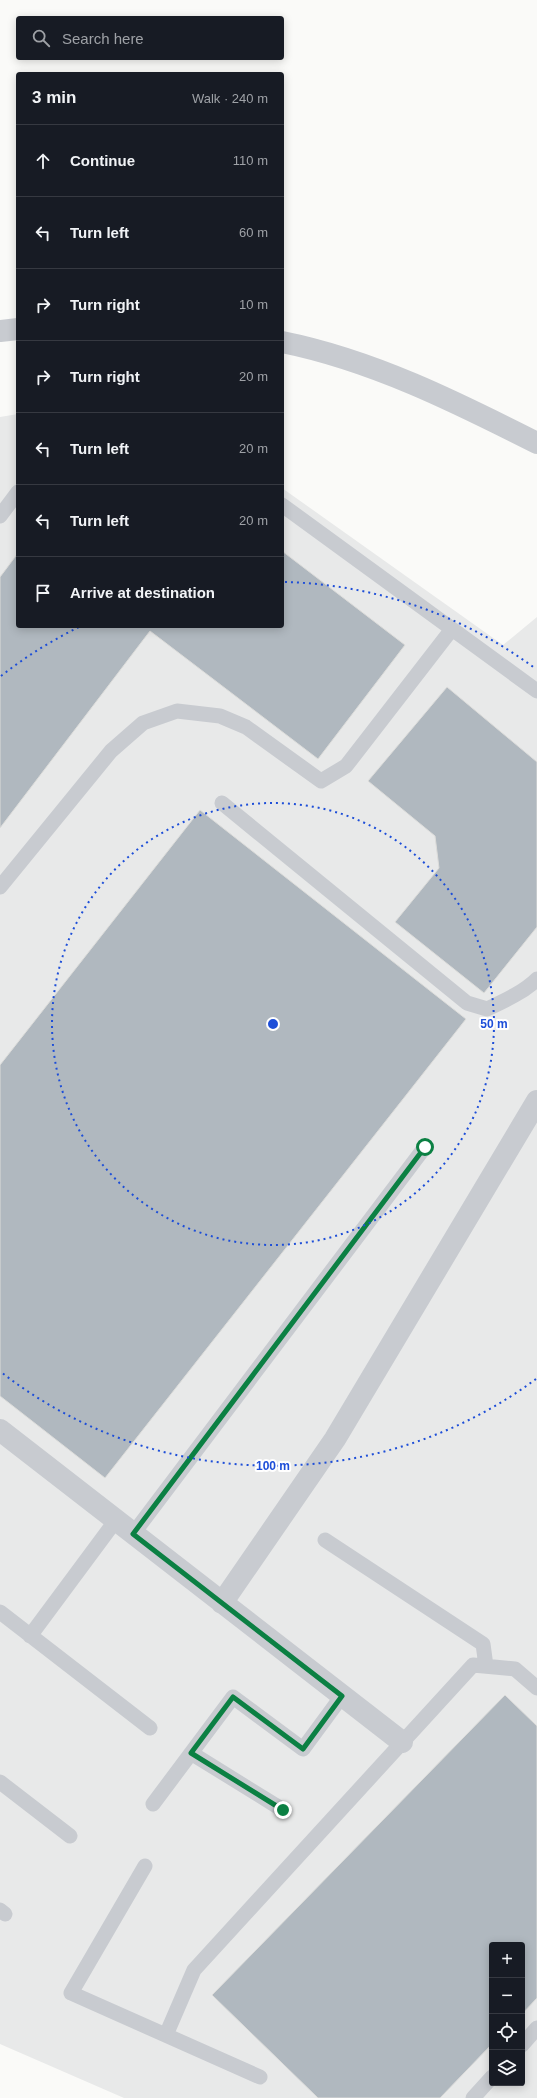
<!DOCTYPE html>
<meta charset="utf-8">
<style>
:root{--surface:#171b24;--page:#20242c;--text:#f1f3f6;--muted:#9ea1a6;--line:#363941}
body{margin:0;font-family:Helvetica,sans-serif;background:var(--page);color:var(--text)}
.controls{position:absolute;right:12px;bottom:12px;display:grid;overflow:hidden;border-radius:4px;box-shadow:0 2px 10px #0003}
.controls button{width:36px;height:36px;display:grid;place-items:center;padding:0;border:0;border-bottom:1px solid var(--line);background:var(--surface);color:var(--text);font:20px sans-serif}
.stop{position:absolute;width:12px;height:12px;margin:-9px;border:3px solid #0b8043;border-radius:50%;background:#fff}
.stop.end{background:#0b8043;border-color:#fff;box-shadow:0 1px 4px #0008}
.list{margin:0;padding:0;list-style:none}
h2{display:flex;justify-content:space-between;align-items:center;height:52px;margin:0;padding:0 16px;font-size:17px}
h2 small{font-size:13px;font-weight:400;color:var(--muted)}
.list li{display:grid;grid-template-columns:26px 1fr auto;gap:12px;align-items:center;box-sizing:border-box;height:72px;padding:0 16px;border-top:1px solid var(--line)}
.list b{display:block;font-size:15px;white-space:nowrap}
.list em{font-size:13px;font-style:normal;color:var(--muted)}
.icon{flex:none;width:22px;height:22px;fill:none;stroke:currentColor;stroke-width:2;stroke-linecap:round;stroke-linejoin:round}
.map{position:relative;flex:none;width:537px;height:2098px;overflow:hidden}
.search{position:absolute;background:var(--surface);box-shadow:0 2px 10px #0003;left:16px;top:16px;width:268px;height:44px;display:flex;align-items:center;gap:10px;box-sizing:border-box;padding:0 14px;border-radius:4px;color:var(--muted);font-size:15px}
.panel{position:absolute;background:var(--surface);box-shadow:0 2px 10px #0003;left:16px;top:72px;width:268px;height:556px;border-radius:4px}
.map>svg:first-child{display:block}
.built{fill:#e8e9e9;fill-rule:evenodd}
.building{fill:#b0b8bf;stroke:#dcdcda}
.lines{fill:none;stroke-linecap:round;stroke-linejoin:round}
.lane{stroke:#c8cbd0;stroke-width:15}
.street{stroke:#c8cbd0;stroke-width:22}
.route{stroke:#0b8043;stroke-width:5}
.ring{fill:none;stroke:#1d4ed8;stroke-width:2;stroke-dasharray:2 4}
.centre{fill:#1d4ed8;stroke:#fff;stroke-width:2}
.ring-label{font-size:12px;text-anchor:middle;font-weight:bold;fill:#1d4ed8;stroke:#fff;stroke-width:4;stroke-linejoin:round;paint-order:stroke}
</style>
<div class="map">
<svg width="537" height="2098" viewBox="0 0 537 2098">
<rect width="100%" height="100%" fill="#fafaf8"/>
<path class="built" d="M18 414V626H282V488L503 645 537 617V2098H124L0 2044V417ZM492 1945H522V2083H492Z"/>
<path class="building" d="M282 551 405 645 318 759 150 631 0 828V577L18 553V626H282Z
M447 687 537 762V927L484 993 395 922 439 868 435 836 368 781Z
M200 810 466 1019 105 1478 0 1396V1065Z
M505 1695 537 1726V1998L522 2014V1945H492V2044L440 2098H318L212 1995Z"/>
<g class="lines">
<path class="lane" d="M282 505 537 691
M0 516 18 492
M222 803 467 1003 487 1009C504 1001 524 992 537 979
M0 887 111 751 143 723 177 711 220 716 246 727 321 781 346 766 452 629
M133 1534 425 1147
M325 1540 483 1644 486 1666
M0 1612 150 1728
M30 1636 116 1520
M191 1753 283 1810
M0 1782 70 1836
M153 1804 233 1697 303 1749 342 1696
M145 1866 71 1993 260 2077
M0 1910 5 1914
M166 2035 194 1970 473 1665 515 1669 537 1688
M522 2045 537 2028
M473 2098 492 2077"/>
<path class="street" d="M0 331 18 329
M282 342C372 360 456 402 537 443
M0 1430 402 1742
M222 1603 335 1439 537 1101"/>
</g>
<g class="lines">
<path class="route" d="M283 1810 191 1753 233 1697 303 1749 342 1696 133 1534 425 1147"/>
</g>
<g class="ring">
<circle cx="273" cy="1024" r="221"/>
<path d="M536 1379A442 442 0 0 1 1 1372M1 676A442 442 0 0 1 79 627M285 582A442 442 0 0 1 536 669"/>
</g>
<circle cx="273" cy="1024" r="6" class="centre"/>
<g class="ring-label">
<text x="494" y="1028">50 m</text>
<text x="273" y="1470">100 m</text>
</g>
</svg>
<div class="controls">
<button>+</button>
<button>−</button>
<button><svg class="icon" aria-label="locate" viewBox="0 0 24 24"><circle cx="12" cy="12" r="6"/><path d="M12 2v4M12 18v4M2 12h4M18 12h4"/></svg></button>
<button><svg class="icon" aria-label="layers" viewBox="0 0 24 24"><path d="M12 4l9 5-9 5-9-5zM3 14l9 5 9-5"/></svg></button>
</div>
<div class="stop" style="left:425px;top:1147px"></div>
<div class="stop end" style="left:283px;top:1810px"></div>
<div class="search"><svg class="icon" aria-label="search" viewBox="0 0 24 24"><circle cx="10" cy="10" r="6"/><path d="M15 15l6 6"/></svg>Search here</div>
<section class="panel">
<h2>3 min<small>Walk · 240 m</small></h2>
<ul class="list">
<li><svg class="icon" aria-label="ahead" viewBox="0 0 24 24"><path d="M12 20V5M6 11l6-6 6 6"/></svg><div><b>Continue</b></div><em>110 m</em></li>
<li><svg class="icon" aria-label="left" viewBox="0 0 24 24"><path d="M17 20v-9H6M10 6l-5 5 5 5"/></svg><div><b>Turn left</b></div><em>60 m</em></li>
<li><svg class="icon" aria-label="right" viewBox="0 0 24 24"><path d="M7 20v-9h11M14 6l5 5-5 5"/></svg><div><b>Turn right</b></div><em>10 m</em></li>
<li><svg class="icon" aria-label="right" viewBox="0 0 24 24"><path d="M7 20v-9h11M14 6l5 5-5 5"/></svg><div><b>Turn right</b></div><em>20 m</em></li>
<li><svg class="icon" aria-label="left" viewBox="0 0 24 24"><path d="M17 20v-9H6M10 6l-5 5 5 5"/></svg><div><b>Turn left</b></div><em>20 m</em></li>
<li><svg class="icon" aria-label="left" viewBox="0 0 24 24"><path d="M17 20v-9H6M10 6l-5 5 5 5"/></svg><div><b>Turn left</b></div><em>20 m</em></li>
<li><svg class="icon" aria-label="arrive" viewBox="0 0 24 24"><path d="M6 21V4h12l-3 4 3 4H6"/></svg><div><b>Arrive at destination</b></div></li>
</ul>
</section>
</div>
